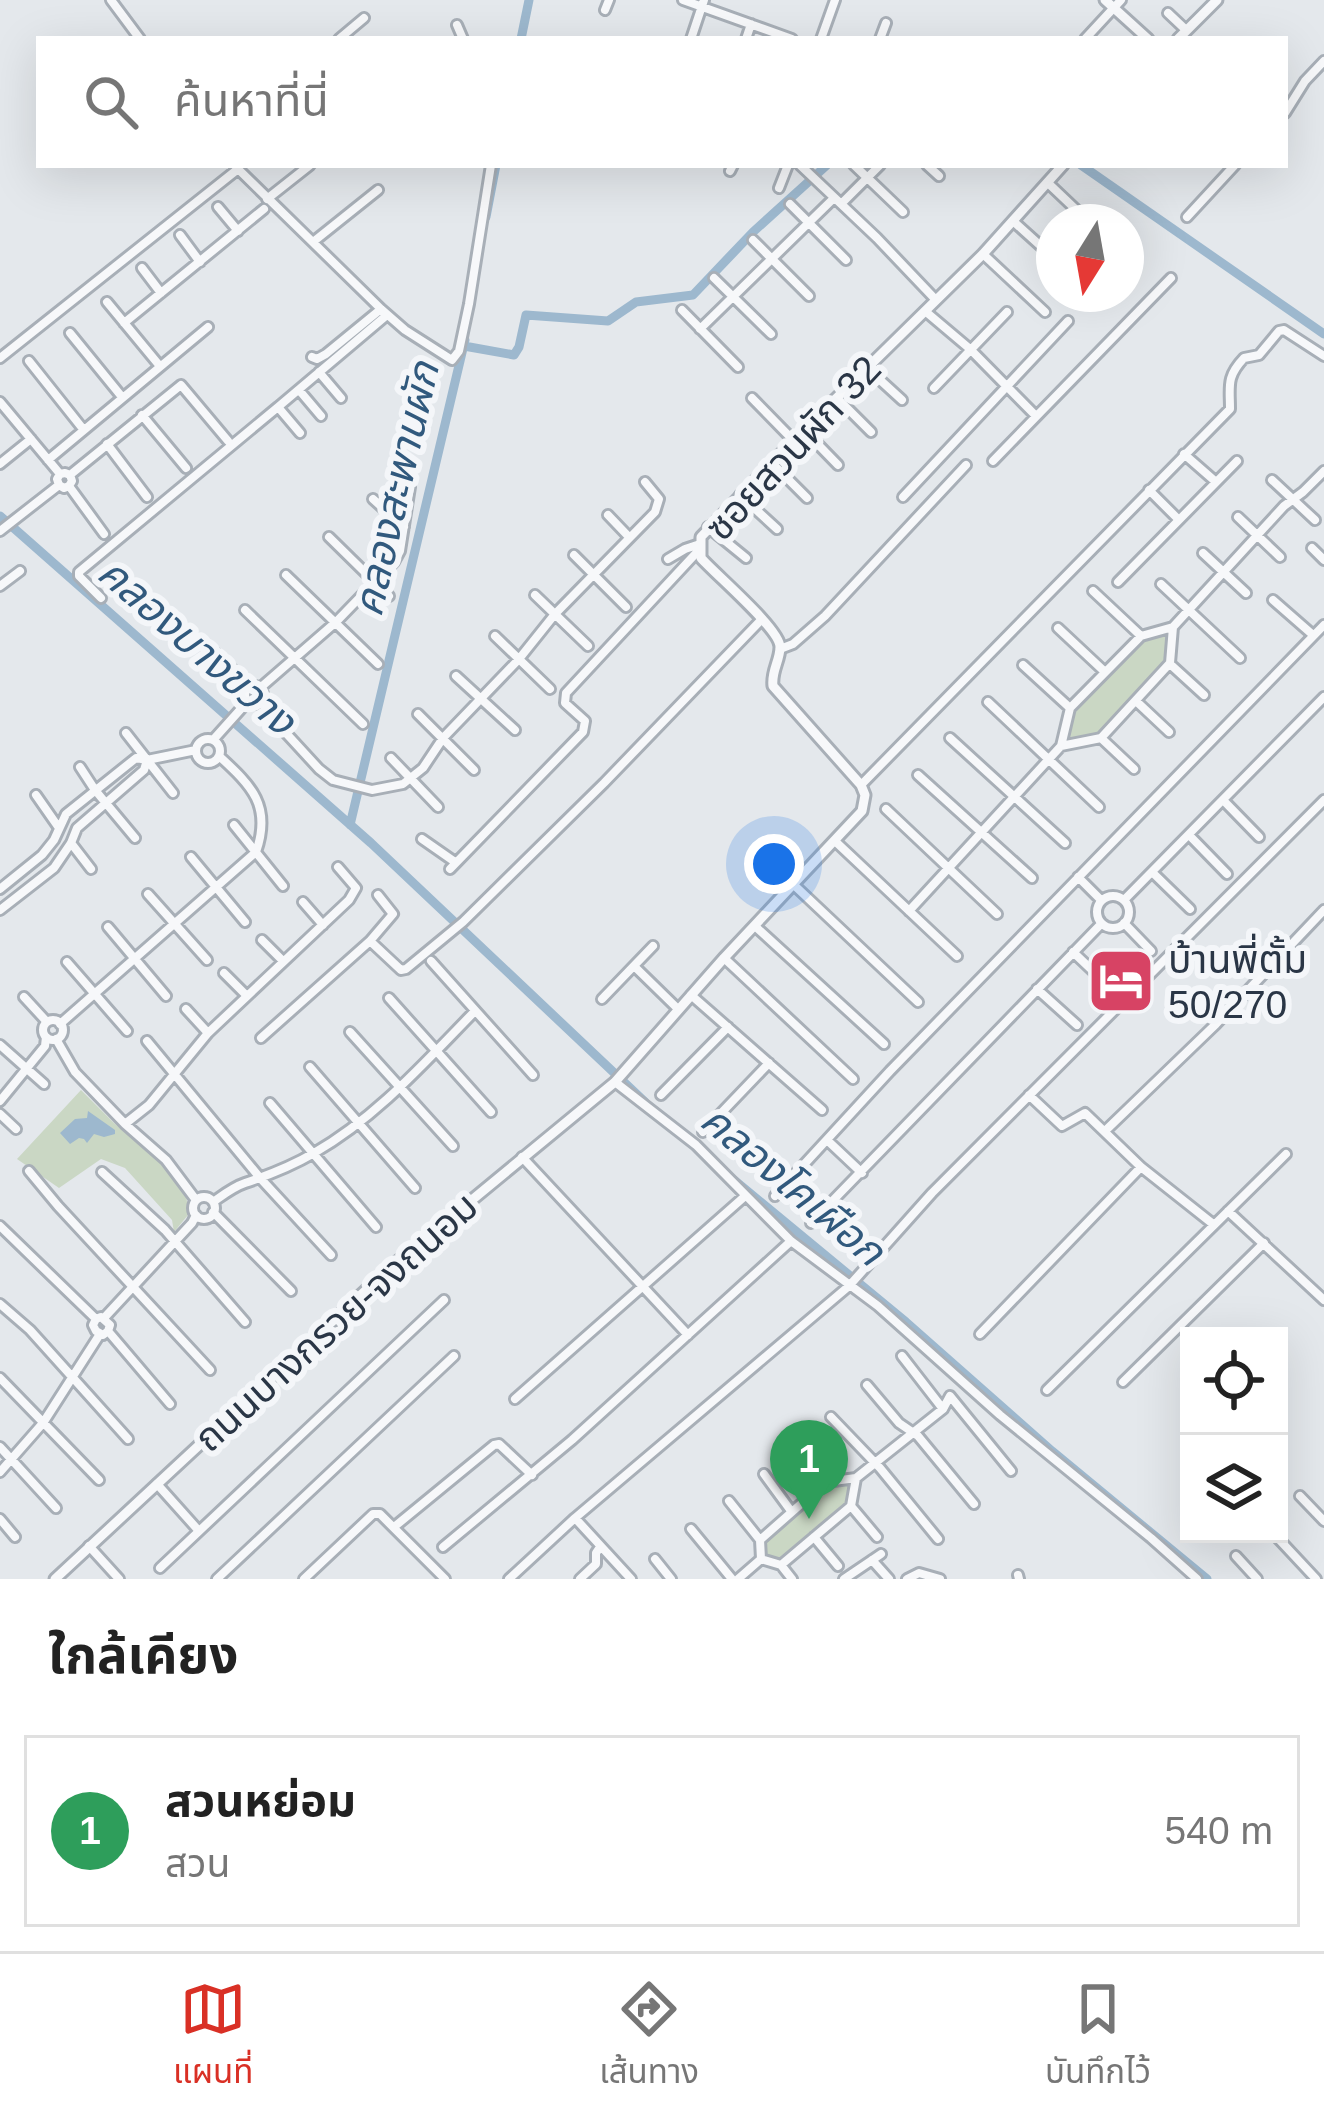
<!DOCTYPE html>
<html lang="th">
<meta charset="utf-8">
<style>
:root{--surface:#fff;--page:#f2f2f2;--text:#222;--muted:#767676;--line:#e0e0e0;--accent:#d93025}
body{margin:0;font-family:Helvetica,"Noto Sans Thai",sans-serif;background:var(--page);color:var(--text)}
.controls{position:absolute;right:36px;bottom:36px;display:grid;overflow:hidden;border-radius:0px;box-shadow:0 12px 48px #0002}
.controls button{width:108px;height:108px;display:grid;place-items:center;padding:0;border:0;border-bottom:3px solid var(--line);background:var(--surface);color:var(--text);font:60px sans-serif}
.compass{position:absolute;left:1036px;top:204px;width:108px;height:108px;border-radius:50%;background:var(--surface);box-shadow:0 12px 48px #0002;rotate:191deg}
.you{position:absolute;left:774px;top:864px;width:42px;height:42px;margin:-30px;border:9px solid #fff;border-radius:50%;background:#1a73e8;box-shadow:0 0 0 18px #1a73e833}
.badge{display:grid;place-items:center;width:78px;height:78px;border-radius:50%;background:var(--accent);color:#fff;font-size:39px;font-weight:700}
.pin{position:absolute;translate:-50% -99px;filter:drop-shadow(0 3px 6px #0008)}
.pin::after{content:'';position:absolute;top:63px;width:42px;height:36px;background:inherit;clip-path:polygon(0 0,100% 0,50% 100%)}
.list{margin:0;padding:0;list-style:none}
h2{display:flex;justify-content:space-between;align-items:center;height:156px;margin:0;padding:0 48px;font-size:51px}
h2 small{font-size:39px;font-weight:400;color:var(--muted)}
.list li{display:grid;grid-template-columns:78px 1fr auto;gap:36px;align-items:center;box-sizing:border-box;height:192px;margin:0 24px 24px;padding:0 24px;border:3px solid var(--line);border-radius:0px}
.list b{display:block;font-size:45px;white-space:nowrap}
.list p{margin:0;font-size:39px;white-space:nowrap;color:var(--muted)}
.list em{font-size:39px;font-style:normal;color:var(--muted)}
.icon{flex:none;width:66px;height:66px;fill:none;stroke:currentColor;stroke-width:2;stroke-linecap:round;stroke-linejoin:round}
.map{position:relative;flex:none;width:1324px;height:1579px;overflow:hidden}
.search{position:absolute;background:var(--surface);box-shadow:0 12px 48px #0002;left:36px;right:36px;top:36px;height:132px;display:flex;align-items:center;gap:30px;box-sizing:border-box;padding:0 42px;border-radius:0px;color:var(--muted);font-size:45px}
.sheet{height:372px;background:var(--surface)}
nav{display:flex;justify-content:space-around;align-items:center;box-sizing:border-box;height:168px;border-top:3px solid var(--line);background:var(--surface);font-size:33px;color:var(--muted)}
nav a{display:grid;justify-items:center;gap:6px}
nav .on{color:var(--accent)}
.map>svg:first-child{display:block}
.green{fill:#cad7c4}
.water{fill:#9db8ce}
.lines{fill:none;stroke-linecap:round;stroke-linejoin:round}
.canal{stroke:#9db8ce;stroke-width:9}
.minor-casing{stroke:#a8afb7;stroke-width:14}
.tertiary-casing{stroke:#a8afb7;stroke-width:15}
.minor{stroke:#f7f8fa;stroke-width:8}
.tertiary{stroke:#f7f8fa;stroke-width:9}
.labels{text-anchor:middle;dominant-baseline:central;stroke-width:12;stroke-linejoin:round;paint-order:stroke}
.street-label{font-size:39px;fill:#2a3646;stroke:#f4f6f9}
.poi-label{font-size:39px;fill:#2a3646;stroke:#f4f6f9;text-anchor:start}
.water-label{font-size:42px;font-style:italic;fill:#31597d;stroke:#f4f6f9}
</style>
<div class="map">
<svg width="1324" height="1579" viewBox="0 0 1324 1579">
<rect width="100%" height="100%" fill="#e4e8ec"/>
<path class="green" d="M1173 627 1170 663 1101 738 1061 746 1070 708 1141 636Z
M81 1090 114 1123 176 1177 186 1190 188 1215 174 1232 172 1220 125 1168 101 1159 59 1188 17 1159Z
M856 1478 851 1506 781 1565 761 1559 760 1540 826 1482Z"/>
<path class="water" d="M88 1111 115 1130V1134L104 1137 94 1134 87 1143 84 1139 79 1138 70 1144 60 1133 75 1119 87 1118Z"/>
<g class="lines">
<path class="canal" d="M521 39 529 0
M1081 165 1324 334
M486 217 496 165
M464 346 514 355 519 347 526 315 608 321 636 302 693 295 753 232 827 165
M0 516 371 843 645 1102
M350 825 465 340
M734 1180 906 1322 1052 1451 1207 1579"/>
<defs>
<path id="minor" d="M111 0 140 39
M683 0 792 39
M605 10 609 0
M1168 13 1186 30
M457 25 463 39
M339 39 364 18
M691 39 704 0
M746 39 751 24
M821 39 835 0
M880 39 886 23
M1085 39 1121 0
M1285 113 1305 81 1324 61
M234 165 381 309 405 330 452 360 459 351 469 304 491 165
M800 165 877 238 935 299
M854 165 903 212
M927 165 939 176
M730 171 733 165
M1048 183 1089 222
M779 188 788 165
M267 199 310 165
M790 204 846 260
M841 204 880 165
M218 207 238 231
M1187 217 1235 165
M1013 221 1054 258
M180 235 200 262
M753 240 809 296
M313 242 378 190
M983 254 1045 312
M142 268 161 293
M714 278 771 334
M107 302 159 365
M682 310 738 367
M925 311 970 349 1036 416
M124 323 264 209
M700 329 834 198
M70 333 122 397
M312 357 317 359 326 354 381 309
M0 358 238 169
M29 361 83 429
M867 368 902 400
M319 372 341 398
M934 388 1007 312
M299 390 321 416
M752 398 794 441
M837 398 871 432
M0 402 60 474 57 479 59 485 64 488 69 486 72 481 70 475 65 473 60 474
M142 415 186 468
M804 430 838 465
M300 433 278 407 387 315
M107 444 147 497
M1184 454 1216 482
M48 460 208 327
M993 461 1171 278
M772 463 807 498
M0 464 31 439
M70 475 181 385 228 441
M1272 480 1315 520
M69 486 104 534
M1149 490 1179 520
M740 495 777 529
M903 497 1068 321
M373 499 404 527
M608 515 629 537
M1238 517 1280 557
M708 527 746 558
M0 531 59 485
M329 537 389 596
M1312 548 1324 560
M1203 553 1246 593
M574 555 626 607
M668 559 685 549 700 544
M286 575 378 664
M1118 582 1237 461
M1161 584 1240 658
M0 586 20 571
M1093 591 1141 636
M535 595 588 646
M101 598 79 576V572L278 407
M1273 600 1313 635
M245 610 363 724
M1058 628 1105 672
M495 636 550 689
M209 647 251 687
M780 649 793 644 825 616 966 465
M1170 664 1204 695
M1023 665 1070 708
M456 676 515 730
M245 695a9 9 0 1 1 18 0a9 9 0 1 1-18 0Z
M260 688 336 622 394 562 400 551 410 487
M261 701 285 732 319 769 333 780 372 790 403 784 423 768 443 738 519 659 555 614 655 512 659 499 645 482
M1136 701 1169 732
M988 702 1099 807
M418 714 474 770
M126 733 173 793
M950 738 1065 843
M1101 738 1134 769
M196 751a12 12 0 1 1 24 0a12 12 0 1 1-24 0Z
M213 740 248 701
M1061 746 1101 738 1170 663 1173 627
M391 758 438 807
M80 767 95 790 135 838
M918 775 1032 878
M861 785 1230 409C1230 386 1226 377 1244 358L1259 355 1279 331 1284 330 1324 356
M36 795 59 828
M1223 800 1259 837
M886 809 997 914
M234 825 283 886
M1189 835 1227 874
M422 839 455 862
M836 842 957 956
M71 843 91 869
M191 857 245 922
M450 869 583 732 585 721 565 703 566 693 699 550
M1152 872 1190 909
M1078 877 1101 900
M794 885 918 1002
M0 889 42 855 54 840 66 814 136 758 147 760 196 750
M148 894 207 960
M1097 912a16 16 0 1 1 32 0a16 16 0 1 1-32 0Z
M1124 900 1324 697
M303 902 323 925
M0 910 54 868 71 843 77 828 144 770 147 760
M909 911 1061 746 1070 708 1141 636 1173 627 1284 506 1303 492 1324 471
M1124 923 1151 951
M108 927 166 996
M756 927 884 1044
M262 940 283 961
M370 941 393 914 378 895
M1073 952 1112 989
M724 958 853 1079
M431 961 533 1075
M67 962 127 1031
M634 966 678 1009
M224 973 246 995
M1037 989 1077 1025
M691 995 822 1110
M24 997 47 1022
M389 998 491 1112
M602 999 653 946
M186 1009 208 1033
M43 1030a10 10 0 1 1 20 0a10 10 0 1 1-20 0Z
M60 1024 256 852C272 806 252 786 219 756
M350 1032 453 1146
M261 1038 370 941 401 970 406 969 463 922 604 783 762 619
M56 1039 75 1072 125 1124 166 1160 196 1200
M147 1041 261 1179 331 1255
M0 1045 44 1084
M310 1067 415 1188
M615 1082 696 1145 791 1241 878 1306 1000 1415 1151 1538 1197 1579
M661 1095 728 1027
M1029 1095 1062 1126 1085 1113 1141 1167 1213 1224
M0 1101 45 1046 46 1037
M270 1103 376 1227
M0 1114 16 1129
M125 1124 149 1105 208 1033 349 900 356 888 338 867
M1105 1131 1216 1024 1324 910
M703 1132 769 1063
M827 1140 862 1173
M522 1157 688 1335
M29 1171 58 1206 210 1370
M102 1172 165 1230 245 1322
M775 1196 890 1071 1324 625
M193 1208a11 11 0 1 1 22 0a11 11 0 1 1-22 0Z
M213 1202C223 1195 233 1187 245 1183 269 1175 292 1166 314 1153 377 1117 425 1062 475 1011
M1228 1211 1324 1300
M213 1212 291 1291
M811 1223 1101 924
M0 1226 96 1319 101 1317 110 1325 108 1331 103 1335 96 1331 93 1325 96 1319
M855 1245 872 1261
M0 1304 30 1330 128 1439
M104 1318 192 1223 196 1215
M108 1331 170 1404
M980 1334 1141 1167
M902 1356 943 1409
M0 1378 99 1480
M1123 1382 1264 1243
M867 1385 899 1423 918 1436 974 1504
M1047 1390 1286 1154
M515 1399 744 1197
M831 1417 880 1468 938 1539
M0 1447 56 1508
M800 1448 826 1482
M0 1472 43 1423 100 1334
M764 1474 791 1511
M157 1484 199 1531
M1300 1496 1324 1521
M729 1501 760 1540
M851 1506 877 1537
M575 1518 631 1579
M0 1519 15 1537
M394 1527 494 1445 499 1444 532 1475
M691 1529 732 1579
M1274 1534 1316 1579
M814 1537 838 1566
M89 1546 119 1579
M443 1547 572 1440 791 1241
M1236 1556 1257 1579
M655 1559 671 1579
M761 1559 760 1540 826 1482 856 1478 943 1409 950 1396 1011 1471
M761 1559 781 1565 851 1506 856 1478
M872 1560 889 1579
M781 1565 792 1579
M160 1568 444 1300
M1018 1575 1019 1579
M217 1579 454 1356
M304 1579 373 1514H380L445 1579
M509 1579 575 1518 849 1286 932 1193 1324 800
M580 1579 596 1564V1553L600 1547
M738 1579 761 1559
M844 1579 881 1554
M907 1579 919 1573 940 1579"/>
<path id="tertiary" d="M1105 0 1148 39
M1178 39 1217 0
M55 1579 393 1265 615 1082 724 958 862 811 865 795 861 785 773 686C771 671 780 661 780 647 780 629 716 575 701 558V537L804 430 983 254 1063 165"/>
</defs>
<use href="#minor" class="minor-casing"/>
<use href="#tertiary" class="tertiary-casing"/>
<use href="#minor" class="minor"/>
<use href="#tertiary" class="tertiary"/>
</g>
<defs>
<symbol id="hotel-square" viewBox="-11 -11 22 22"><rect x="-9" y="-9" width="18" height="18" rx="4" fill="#d74364" stroke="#f4f6f9"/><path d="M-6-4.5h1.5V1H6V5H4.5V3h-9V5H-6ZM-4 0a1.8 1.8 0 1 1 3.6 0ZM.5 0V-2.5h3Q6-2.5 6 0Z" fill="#fff"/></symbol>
</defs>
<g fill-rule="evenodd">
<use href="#hotel-square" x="1083" y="943" width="76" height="76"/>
</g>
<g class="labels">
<g class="street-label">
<text transform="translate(793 448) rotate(-47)">ซอยสวนผัก 32</text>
<text transform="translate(336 1322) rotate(-42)">ถนนบางกรวย-จงถนอม</text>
</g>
<g class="poi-label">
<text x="1168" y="959">บ้านพี่ตั้ม<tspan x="1168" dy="45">50/270</tspan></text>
</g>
<g class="water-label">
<text transform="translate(396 489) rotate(-77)">คลองสะพานผัก</text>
<text transform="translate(197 646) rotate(41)">คลองบางขวาง</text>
<text transform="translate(793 1185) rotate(40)">คลองโคเผือก</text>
</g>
</g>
</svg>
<div class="controls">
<button><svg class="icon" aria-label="locate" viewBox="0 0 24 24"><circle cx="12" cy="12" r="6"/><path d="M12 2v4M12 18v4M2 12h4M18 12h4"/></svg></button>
<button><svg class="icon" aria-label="layers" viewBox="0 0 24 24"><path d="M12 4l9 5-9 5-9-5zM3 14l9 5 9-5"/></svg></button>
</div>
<svg class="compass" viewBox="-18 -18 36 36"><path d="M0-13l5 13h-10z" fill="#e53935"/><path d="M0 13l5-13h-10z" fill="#767676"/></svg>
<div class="you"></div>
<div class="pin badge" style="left:809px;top:1519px;background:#2e9e5b">1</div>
<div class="search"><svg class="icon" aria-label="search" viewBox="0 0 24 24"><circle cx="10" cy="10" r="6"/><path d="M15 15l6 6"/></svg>ค้นหาที่นี่</div>
</div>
<section class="sheet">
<h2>ใกล้เคียง<small></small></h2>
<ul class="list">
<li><span class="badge" style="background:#2e9e5b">1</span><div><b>สวนหย่อม</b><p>สวน</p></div><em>540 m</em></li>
</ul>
</section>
<nav>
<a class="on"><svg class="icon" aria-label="map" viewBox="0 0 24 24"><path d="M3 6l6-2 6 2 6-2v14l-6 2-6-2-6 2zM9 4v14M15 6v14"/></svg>แผนที่</a>
<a><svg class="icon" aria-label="directions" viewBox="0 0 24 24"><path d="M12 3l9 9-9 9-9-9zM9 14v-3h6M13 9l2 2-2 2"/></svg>เส้นทาง</a>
<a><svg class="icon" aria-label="saved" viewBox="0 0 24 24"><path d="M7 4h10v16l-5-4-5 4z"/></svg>บันทึกไว้</a>
</nav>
